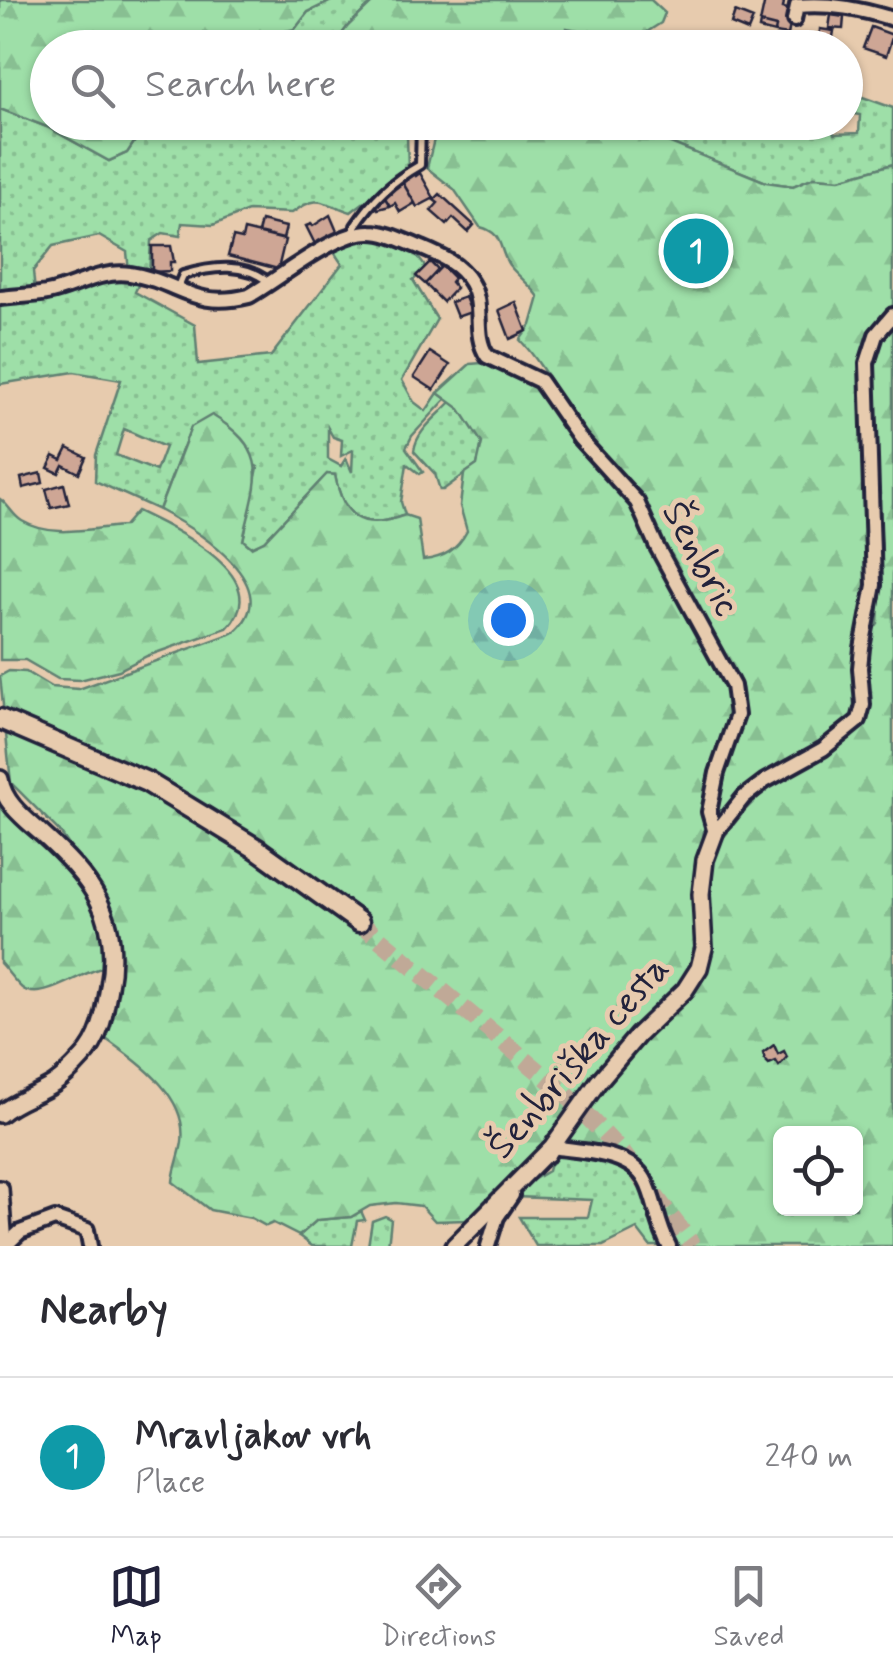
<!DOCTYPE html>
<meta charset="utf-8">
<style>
:root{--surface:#fff;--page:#f2f2f3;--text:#2b2b33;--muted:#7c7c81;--line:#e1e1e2;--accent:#22223b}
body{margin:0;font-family:Mynerve,sans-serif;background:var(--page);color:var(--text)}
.controls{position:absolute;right:30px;bottom:30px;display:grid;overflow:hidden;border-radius:15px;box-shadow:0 2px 8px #0004}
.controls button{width:90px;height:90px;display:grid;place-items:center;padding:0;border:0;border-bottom:2px solid var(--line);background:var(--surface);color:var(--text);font:50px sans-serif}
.you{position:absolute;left:508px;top:620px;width:35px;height:35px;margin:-25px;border:8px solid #fff;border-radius:50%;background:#1a73e8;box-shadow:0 0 0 15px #1a73e833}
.badge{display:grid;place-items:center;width:65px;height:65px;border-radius:50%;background:var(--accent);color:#fff;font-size:32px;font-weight:700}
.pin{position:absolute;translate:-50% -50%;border:5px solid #fff;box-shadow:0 2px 10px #0006}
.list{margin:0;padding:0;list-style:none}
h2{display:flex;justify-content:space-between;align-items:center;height:130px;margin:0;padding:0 40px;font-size:42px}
h2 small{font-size:32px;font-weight:400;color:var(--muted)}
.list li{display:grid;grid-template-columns:65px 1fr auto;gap:30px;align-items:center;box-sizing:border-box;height:160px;padding:0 40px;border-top:2px solid var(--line)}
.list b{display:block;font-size:38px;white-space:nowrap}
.list p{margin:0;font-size:32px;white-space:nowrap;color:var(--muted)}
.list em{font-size:32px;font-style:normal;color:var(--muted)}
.icon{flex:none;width:55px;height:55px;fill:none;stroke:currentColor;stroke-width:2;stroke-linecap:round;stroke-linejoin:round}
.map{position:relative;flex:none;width:893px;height:1246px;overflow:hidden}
.search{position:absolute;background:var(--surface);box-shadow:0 2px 8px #0004;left:30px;right:30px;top:30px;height:110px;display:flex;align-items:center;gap:25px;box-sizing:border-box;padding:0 35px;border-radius:55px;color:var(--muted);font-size:38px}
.sheet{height:290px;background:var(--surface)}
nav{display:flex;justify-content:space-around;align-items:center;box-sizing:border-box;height:140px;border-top:2px solid var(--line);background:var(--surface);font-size:28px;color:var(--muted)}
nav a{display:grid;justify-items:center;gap:5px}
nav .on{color:var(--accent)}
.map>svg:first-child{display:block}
.grass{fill:url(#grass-dots);stroke:#608072;stroke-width:2.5;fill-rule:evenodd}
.forest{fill:url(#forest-firs);stroke:#608072;stroke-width:2.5;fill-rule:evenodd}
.building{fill:#cea695;stroke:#22223b;stroke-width:2.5}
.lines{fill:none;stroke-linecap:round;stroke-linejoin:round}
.secondary-tunnel{stroke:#c0a997;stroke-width:18;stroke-dasharray:18 9;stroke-linecap:butt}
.service-casing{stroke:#22223b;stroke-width:14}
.minor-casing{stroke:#22223b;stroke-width:20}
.tertiary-casing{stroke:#22223b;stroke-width:22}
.secondary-casing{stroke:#22223b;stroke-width:25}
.service{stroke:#e7cbae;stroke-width:6}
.minor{stroke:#e7cbae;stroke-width:12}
.tertiary{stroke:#e7cbae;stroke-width:15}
.secondary{stroke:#e7cbae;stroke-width:18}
.labels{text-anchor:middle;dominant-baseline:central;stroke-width:10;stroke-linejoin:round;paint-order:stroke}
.street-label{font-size:38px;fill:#22223b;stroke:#e7cbae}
</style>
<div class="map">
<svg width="893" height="1246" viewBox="0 0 893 1246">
<defs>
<pattern id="grass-dots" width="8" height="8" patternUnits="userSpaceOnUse" patternTransform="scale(2.5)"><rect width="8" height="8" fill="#9edfa8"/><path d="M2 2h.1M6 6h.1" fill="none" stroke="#88bf92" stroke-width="1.8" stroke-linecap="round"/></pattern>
<pattern id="forest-firs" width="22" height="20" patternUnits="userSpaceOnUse" patternTransform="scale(2.5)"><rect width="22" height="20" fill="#9edfa8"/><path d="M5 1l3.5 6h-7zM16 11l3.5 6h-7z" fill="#88bf92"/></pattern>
</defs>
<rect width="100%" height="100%" fill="#e7cbae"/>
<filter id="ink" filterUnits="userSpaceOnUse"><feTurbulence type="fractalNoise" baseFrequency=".01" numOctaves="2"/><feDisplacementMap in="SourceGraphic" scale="20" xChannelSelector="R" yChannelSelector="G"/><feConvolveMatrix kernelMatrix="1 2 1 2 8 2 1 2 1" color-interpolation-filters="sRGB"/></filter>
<g filter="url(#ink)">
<path class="grass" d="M333 0H375L348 26 332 47 212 48 295 29 308 12Z
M567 27 593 33 611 44H628L636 47H566Z
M846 91 893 108V164L840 179 814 177 793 186 766 182 658 138 646 123H831L834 134 859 133 860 115 846 113Z
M0 109 47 127 109 161 127 153 147 123 386 122 407 135 408 169 351 212C322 203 319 193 292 213L248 211 213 225 182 223 180 236 163 233 151 241 149 276 129 271 127 252 99 236 53 246 33 271 35 292 0 295Z
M367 235 411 248 427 269 413 280 437 319 402 380 414 402 426 411 438 393 446 399 412 436 406 448 423 472 420 474 407 464 401 502 405 515C361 532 343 517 335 475L327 474 264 541 252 547 243 541 258 467 191 427 159 510 95 481 96 455 121 380 74 372 0 384V302L113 277 140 281 135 292 195 325 198 364 271 356 342 264 332 249ZM328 428 333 437 342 440 341 456 353 450 352 472 346 458 341 466 328 459ZM124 429 165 447 156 471 116 455Z
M451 402 460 409 482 442 477 465 443 490H440L435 474 414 451C416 431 437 417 451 402Z
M560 1153 619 1163 632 1171 644 1187 647 1209 664 1246H650L637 1229 603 1246H536L519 1217H588L592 1200 516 1197 531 1181 548 1171 552 1156Z
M361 1211 365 1220 357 1221 352 1246H312L299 1236 317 1220 351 1217Z
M385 1216 391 1219 388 1246H368L372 1221Z"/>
<path class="forest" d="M0 0H333L308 12 295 29 212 47 48 48V122L147 123 127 153 109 161 47 127 0 109Z
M375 0H651L665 13 661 23 628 44H611L593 33 567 28 566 47H332L348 26Z
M434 122 646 123 658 138 766 182 793 186 814 177 840 179 893 164V308L867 340 863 358 862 425 874 553 859 707 831 741 778 767 716 817C710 774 750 736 743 692 740 674 724 654 715 638 676 566 628 502 583 434 562 404 545 366 520 340L531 325 539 297C530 285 518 276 509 265 498 248 504 233 480 227L454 189 427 168 436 131Z
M893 317V1246H674L648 1173 634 1160 560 1145 599 1084 700 976 706 886 716 847 745 810 780 776 834 750 852 737 862 723 865 650 867 638 878 623 882 553 870 370 880 337ZM780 1134H856V1208H780Z
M482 363 531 381 543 390 627 494 733 695 734 709 708 792 698 886 699 948 683 985 539 1154 515 1171 466 1220 435 1221 421 1206 396 1203 370 1206 351 1217 317 1220 299 1236 273 1223 266 1226 251 1218 210 1210 173 1182C174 1168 180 1156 182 1142 188 1094 136 1061 103 1037L119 971 120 944 115 922 102 894 60 832 11 783 0 676 9 671 26 672 51 687 79 689 233 633C289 587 197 530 159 510L191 427 212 415C274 453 256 481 243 540L251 547 264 541 327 474 335 475C343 517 361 532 405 515L417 519 423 560C444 558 457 550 467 531L460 506 464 474 477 465 482 443 460 409 438 393 470 364Z
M0 499C8 504 13 516 22 521 53 539 91 528 124 526L137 511C175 529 277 577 227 628L147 656 119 670 80 680 58 679 25 660H0Z
M0 796 32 817 106 920 107 967C83 969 42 1004 22 988 14 981 7 970 0 963Z"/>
<path class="building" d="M765 0 784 2 783 8 793 10 788 35 775 33 776 27 760 23Z
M735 12 753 19 748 31 731 24Z
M831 15 844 17 843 29 829 28Z
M760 23 776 27 775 33 759 29Z
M871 27 893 35 886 56 863 48Z
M820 29 834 31 832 43 819 42Z
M413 171 416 176 420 173 434 198 417 207 400 178Z
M403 183 415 203 400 212 395 203 390 206 383 195Z
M440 194 474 225 468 232 453 218 447 225 431 211 438 203 434 200Z
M384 196 390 206 378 209 374 203Z
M330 215 339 236 316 246 306 226 311 224 313 226Z
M261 221 286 227 283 239 258 233Z
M244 230 285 240 278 269 228 256 233 237 242 239Z
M152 246H171L174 262H170V271L152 272Z
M430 262 438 270 425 284 416 276Z
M442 266 454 278 451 282 456 288 443 302 425 284Z
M465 297 471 312 457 317 451 302Z
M516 302 527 331 510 339 499 310Z
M430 352 450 365 434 390 414 377Z
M68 448 86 457 79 473 63 465 59 473 48 468 54 456 62 460Z
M41 473 43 483 23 488 21 478Z
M64 484 69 504 51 508 46 489Z
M774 1045 778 1054 784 1051 787 1057 779 1066 776 1061 769 1064 765 1060 763 1053Z"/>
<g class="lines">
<path class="secondary-tunnel" d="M359 922 565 1093 623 1154 693 1246"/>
<defs>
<path id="service" d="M355 234V226C373 199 392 181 420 165L421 125
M177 289 183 275C213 266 245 262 270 283"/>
<path id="minor" d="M794 20 797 6C832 3 860 9 893 19
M0 298C15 296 31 296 47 293 74 288 101 269 130 274 179 281 192 310 249 296 281 278 336 231 371 232 388 232 406 242 422 248 441 256 460 264 471 283 485 306 472 333 487 356L540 381 580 439 637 502 657 547 733 686 737 715 717 773 709 812 715 833
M715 833 744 797 765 781 823 749 859 720 863 705 860 668 862 648 874 585 867 363 876 335 893 315
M548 1155 552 1147C581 1152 629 1151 645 1180 655 1197 657 1225 669 1246
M5 1246 20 1232 55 1219 87 1230 90 1246
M488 1246 497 1217 512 1195"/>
<path id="tertiary" d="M0 779C3 802 24 818 41 833 91 878 122 917 109 987 105 1011 101 1039 82 1058 74 1067 64 1077 54 1084 37 1095 15 1101 0 1114
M0 1189 4 1246
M454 1246 552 1147 598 1082 638 1035 685 990 699 968 704 948 701 894 705 860 715 833"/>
<path id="secondary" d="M0 719 147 782 257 849 359 922"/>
</defs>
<use href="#service" class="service-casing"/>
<use href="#minor" class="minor-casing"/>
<use href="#tertiary" class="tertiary-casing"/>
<use href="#secondary" class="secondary-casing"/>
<use href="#service" class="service"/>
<use href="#minor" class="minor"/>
<use href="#tertiary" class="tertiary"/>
<use href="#secondary" class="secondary"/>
</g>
</g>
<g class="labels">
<g class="street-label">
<text transform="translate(700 559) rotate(62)">Šenbric</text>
<text transform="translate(579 1058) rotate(-49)">Šenbriška cesta</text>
</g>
</g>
</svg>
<div class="controls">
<button><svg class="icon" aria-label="locate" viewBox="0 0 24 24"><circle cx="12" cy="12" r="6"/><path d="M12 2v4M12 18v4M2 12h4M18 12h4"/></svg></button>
</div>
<div class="you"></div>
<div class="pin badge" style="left:696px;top:251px;background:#0f9aa8">1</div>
<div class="search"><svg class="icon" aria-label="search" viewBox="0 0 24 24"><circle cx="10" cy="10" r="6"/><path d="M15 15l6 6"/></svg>Search here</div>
</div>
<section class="sheet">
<h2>Nearby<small></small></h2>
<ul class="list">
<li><span class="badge" style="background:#0f9aa8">1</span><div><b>Mravljakov vrh</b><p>Place</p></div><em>240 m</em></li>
</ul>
</section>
<nav>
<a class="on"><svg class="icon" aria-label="map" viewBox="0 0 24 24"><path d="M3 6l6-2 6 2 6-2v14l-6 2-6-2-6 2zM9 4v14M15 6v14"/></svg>Map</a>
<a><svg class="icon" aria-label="directions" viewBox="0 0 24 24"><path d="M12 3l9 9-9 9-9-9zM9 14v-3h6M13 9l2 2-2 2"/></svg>Directions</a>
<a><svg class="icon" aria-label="saved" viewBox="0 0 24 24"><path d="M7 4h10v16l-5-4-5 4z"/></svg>Saved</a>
</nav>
